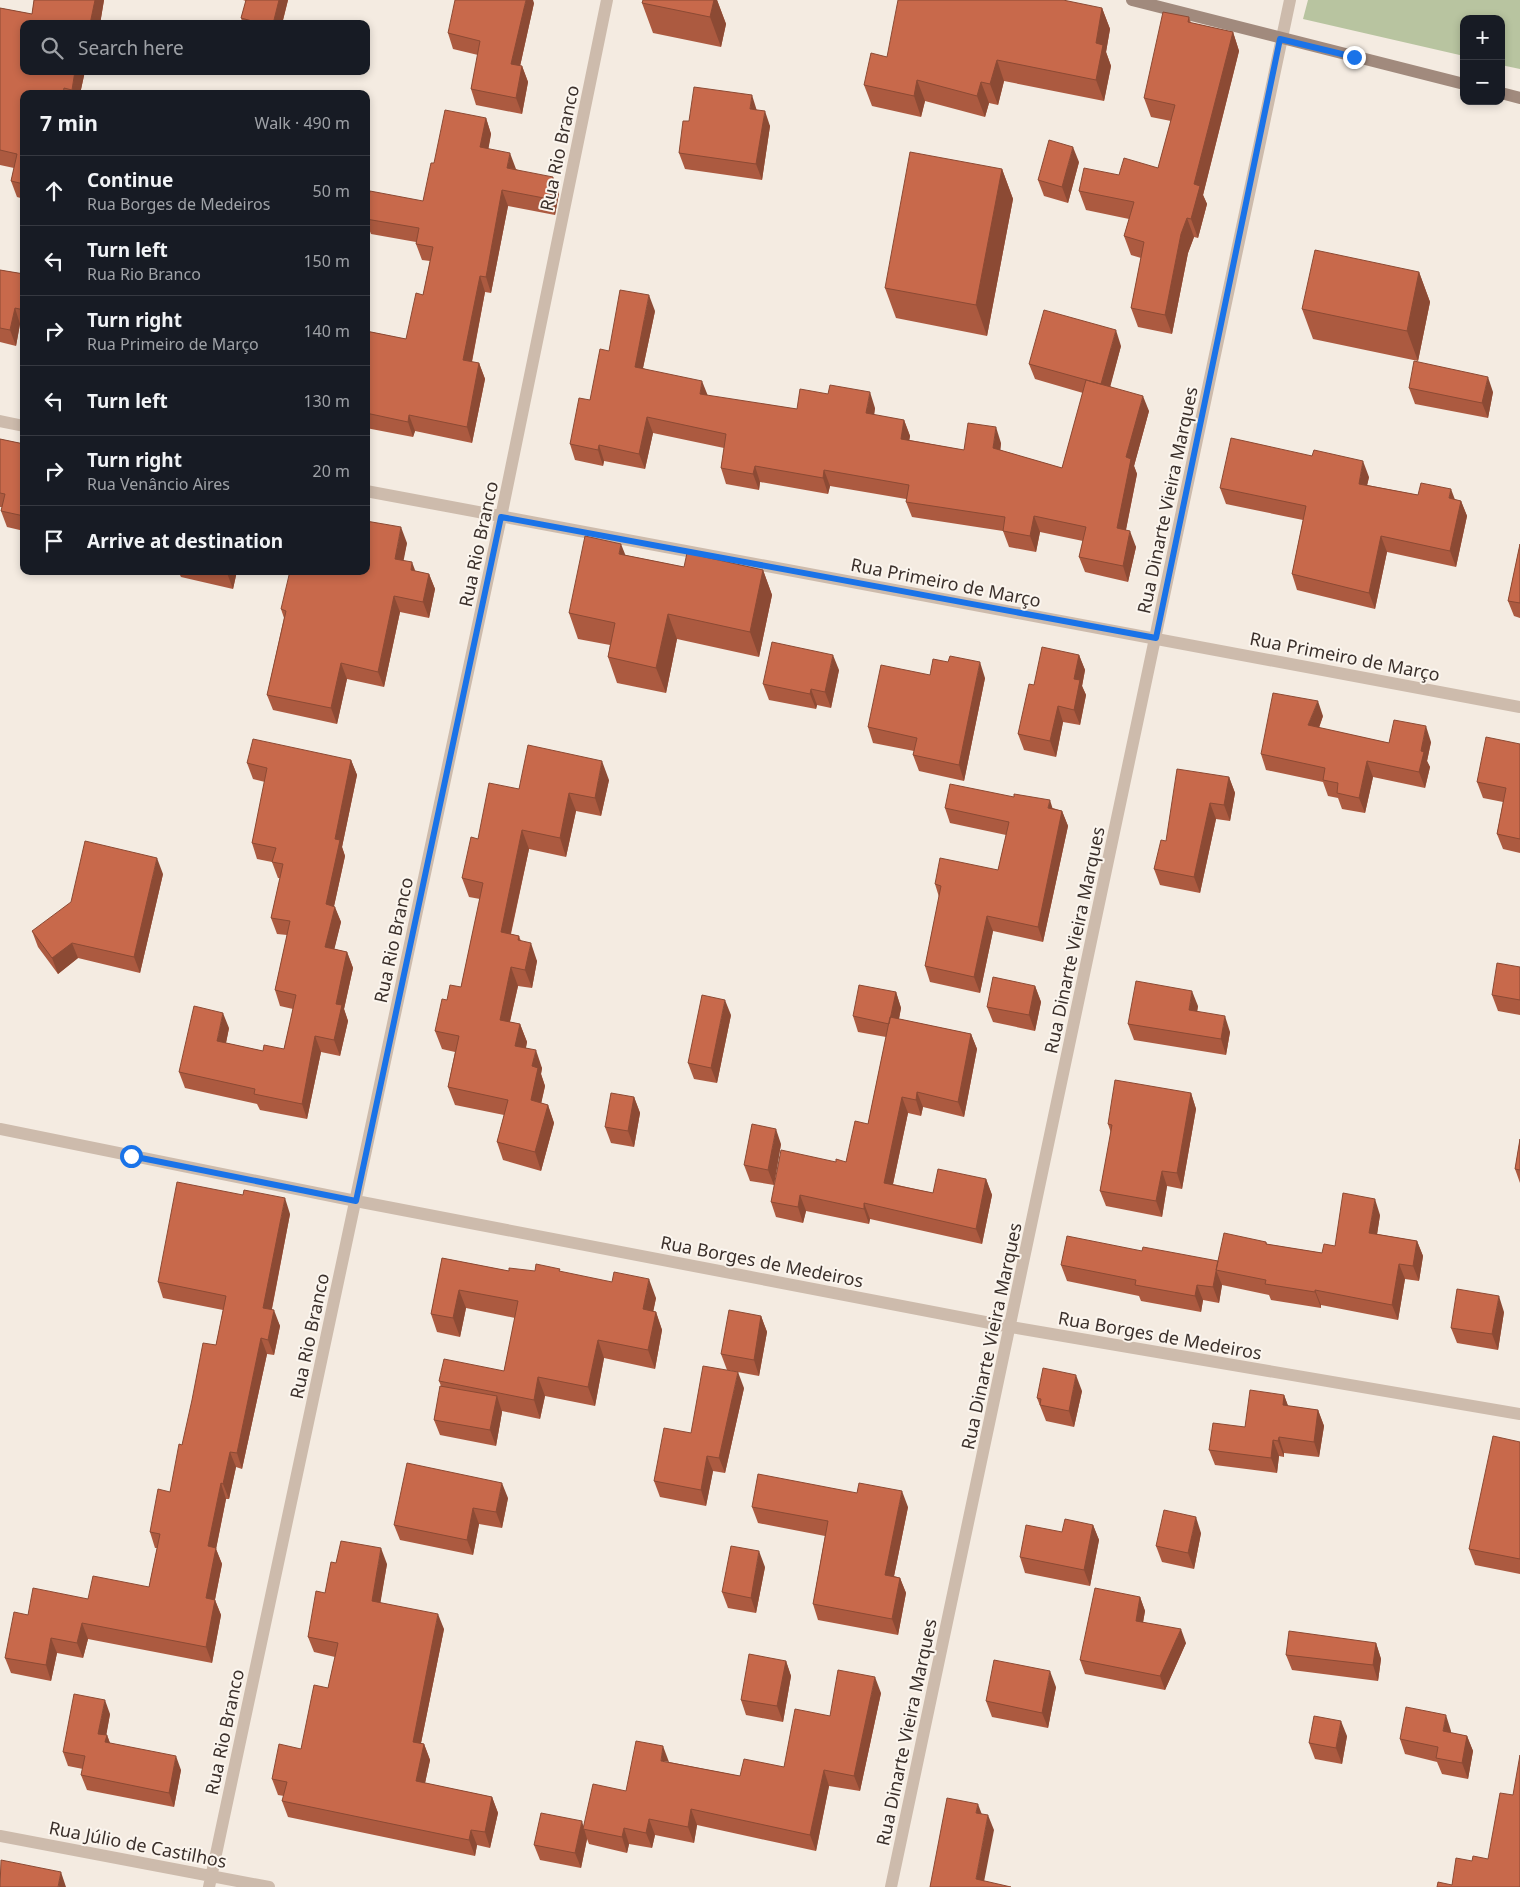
<!DOCTYPE html>
<meta charset="utf-8">
<style>
:root{--surface:#171b24;--page:#242831;--text:#f1f3f6;--muted:#9ea1a6;--line:#363941}
body{margin:0;font-family:"Noto Sans",sans-serif;background:var(--page);color:var(--text)}
.controls{position:absolute;right:15px;top:15px;display:grid;overflow:hidden;border-radius:10px;box-shadow:0 2px 8px #0003}
.controls button{width:45px;height:45px;display:grid;place-items:center;padding:0;border:0;border-bottom:1px solid var(--line);background:var(--surface);color:var(--text);font:25px sans-serif}
.stop{position:absolute;width:15px;height:15px;margin:-11px;border:4px solid #1a73e8;border-radius:50%;background:#fff}
.stop.end{background:#1a73e8;border-color:#fff;box-shadow:0 1px 5px #0008}
.list{margin:0;padding:0;list-style:none}
h2{display:flex;justify-content:space-between;align-items:center;height:65px;margin:0;padding:0 20px;font-size:21px}
h2 small{font-size:16px;font-weight:400;color:var(--muted)}
.list li{display:grid;grid-template-columns:32px 1fr auto;gap:15px;align-items:center;box-sizing:border-box;height:70px;padding:0 20px;border-top:1px solid var(--line)}
.list b{display:block;font-size:19px;white-space:nowrap}
.list p{margin:0;font-size:16px;white-space:nowrap;color:var(--muted)}
.list em{font-size:16px;font-style:normal;color:var(--muted)}
.icon{flex:none;width:28px;height:28px;fill:none;stroke:currentColor;stroke-width:2;stroke-linecap:round;stroke-linejoin:round}
.map{position:relative;flex:none;width:1520px;height:1887px;overflow:hidden}
.search{position:absolute;background:var(--surface);box-shadow:0 2px 8px #0003;left:20px;top:20px;width:350px;height:55px;display:flex;align-items:center;gap:12px;box-sizing:border-box;padding:0 18px;border-radius:10px;color:var(--muted);font-size:19px}
.panel{position:absolute;background:var(--surface);box-shadow:0 2px 8px #0003;left:20px;top:90px;width:350px;height:485px;border-radius:10px}
.map>svg:first-child{display:block}
.green{fill:#b8c4a0}
.lines{fill:none;stroke-linecap:round;stroke-linejoin:round}
.street{stroke:#cdbbac;stroke-width:12}
.secondary{stroke:#a18a7d;stroke-width:12}
.wall{fill:#ac5a40}
.shaded-wall{fill:#8c4a34}
.building{fill:#c8694b;stroke:#8c4a34}
.route{stroke:#1a73e8;stroke-width:6}
.labels{text-anchor:middle;dominant-baseline:central;stroke-width:4;stroke-linejoin:round;paint-order:stroke}
.street-label{font-size:18px;fill:#3b302b;stroke:#fbf5ee}
</style>
<div class="map">
<svg width="1520" height="1887" viewBox="0 0 1520 1887">
<rect width="100%" height="100%" fill="#f4ebe1"/>
<path class="green" d="M1308 0H1520V69L1501 65V19H1464V56L1303 19Z"/>
<g class="lines">
<path class="street" d="M0 421 24 426
M366 491 1520 707
M0 1129 356 1201 1011 1327 1520 1414
M0 1836 269 1887
M209 1887 501 517 607 0
M891 1887 1290 0"/>
<path class="secondary" d="M1132 0 1464 84
M1501 93 1520 98"/>
</g>
<path class="wall" d="M34 0H104L100 24H24L85 71 80 94H24V199L17 197 11 181 14 168 0 165V8L32 14Z
M243 0H288L282 24H243L241 18 246 1Z
M643 0H717L726 24 721 47 653 33 642 3Z
M534 3 520 66H522L528 82 522 114 476 105 471 89 478 55 453 49 448 33Z
M1102 8 1110 29 1106 52 1111 66 1104 101 1004 81 998 105 989 103 985 117 925 101 921 117 872 106 864 85 887 57Z
M1189 17 1191 23 1233 32 1239 51 1203 195 1207 204 1198 238 1194 237 1188 253 1172 334 1138 327 1131 308 1141 258 1131 255 1124 236 1129 219 1086 210 1079 191 1119 175 1158 168 1171 121 1151 117 1144 98Z
M757 110 770 126 762 180 685 169 679 153 689 121Z
M486 118 491 134 488 149 516 169 559 193 555 215 508 206 491 293 485 292 472 362 479 363 485 379 472 443 415 431 413 437 366 428V331L406 339 423 295 430 261 422 260 416 244V242L371 234 366 222V212L423 201 434 163Z
M1079 162 1068 203 1044 196 1038 180Z
M1002 169 1013 199 987 336 896 318 885 288Z
M0 270 24 274V325L20 324 16 346 0 342Z
M1419 272 1430 302 1418 361 1313 339 1302 309Z
M655 311 643 368 708 396 797 409 875 408 874 415 904 420 910 436 909 440 964 450 1001 443 1000 450 1062 468 1083 393 1035 379 1029 364 1121 346 1110 386 1149 411 1134 466 1137 474 1126 530 1136 547 1128 582 1085 572 1079 557 1083 541 1040 532 1036 552 1009 547 1003 531 912 517 906 502V499L830 486 828 494 760 482 759 490 726 484 721 468 724 448 653 433 645 469 604 461 603 466 575 460 570 444 590 400 609 351Z
M1409 388 1493 392 1488 418 1415 404Z
M0 439 24 444V531L7 527 1 511 2 507H0Z
M1369 477 1367 485 1418 495 1461 501 1467 516 1456 567 1387 552 1375 609 1297 590 1292 574 1303 520 1226 504 1220 488Z
M407 543 403 560 415 571 429 574 435 589 429 618 400 612 384 687 347 679 337 724 273 710 267 695 284 618 281 609Z
M1520 544V618L1514 616 1508 601Z
M625 555 684 567 763 570 772 595 759 657 677 639 666 693 617 683 608 657 610 645 578 639 569 613Z
M178 571H237L233 589 181 577Z
M1079 655 1085 670 1082 686 1086 695 1080 725 1063 722 1056 757 1024 750 1018 734 1034 685Z
M839 670 831 708 817 705 816 709 769 700 763 684Z
M930 675 985 678 964 781 919 771 913 755 914 751 873 743 868 727Z
M1323 716 1319 728 1389 743 1431 742 1427 761 1430 767 1425 788 1373 777 1365 813 1342 809 1338 798 1328 796 1323 782 1266 770 1261 754Z
M1520 744V853L1503 849 1497 834 1503 802 1483 798 1477 782Z
M351 760 357 775 342 847 345 856 334 906 341 922 334 949 347 952 353 968 344 1009 348 1021 340 1056 321 1052 307 1119 260 1110 257 1104 185 1088 179 1072 229 1028 226 1043 263 1051 284 1049 293 1009 280 1006 275 990 287 935 277 934 271 918 280 878H278L272 862 257 859 252 843 265 782 253 779 247 763Z
M1229 777 1235 793 1230 821 1216 819 1200 893 1160 885 1154 869 1166 841Z
M609 780 601 816 576 811 566 857 529 849 511 934 519 936 521 941 537 961 532 988 518 986 510 1022 520 1024 527 1042 526 1048 542 1068 541 1074 545 1086 541 1103 548 1105 554 1123 541 1171 503 1160 497 1142 504 1115 455 1105 448 1087 455 1052 442 1049 435 1031 447 1000 461 987 480 899 469 897 462 878 478 839 519 789Z
M945 808H1053L1062 811 1068 826 1043 942 993 931 980 993 930 982 925 966 939 897 935 884 998 870 1006 835 950 823Z
M163 874 140 973 78 958 58 974 38 947 32 931Z
M1520 967V1015L1498 1011 1492 995Z
M1035 986 1041 1002 1035 1031 993 1022 987 1007Z
M896 992 901 1008 899 1019 971 1034 977 1049 964 1117 923 1107 921 1116 908 1113 893 1184 933 1193 986 1179 992 1195 982 1244 870 1219 869 1224 806 1211 803 1223 776 1217 771 1202 836 1162H846L868 1124 886 1037 858 1032 853 1016Z
M1198 1006 1197 1011 1230 1032 1226 1055 1134 1040 1128 1024Z
M731 1015 717 1083 694 1079 688 1063Z
M1191 1093 1196 1109 1182 1189 1167 1186 1162 1217 1106 1206 1100 1191 1111 1133 1108 1124Z
M634 1097 640 1113 634 1147 611 1143 605 1127Z
M1520 1139V1183L1515 1169Z
M781 1144 774 1185 750 1181 744 1165Z
M290 1214 272 1309 280 1326 274 1355 267 1354 242 1469 236 1467 229 1499H226L216 1549 222 1564 215 1600 221 1615 212 1663 88 1639 83 1658 57 1653 51 1681 11 1673 5 1658 28 1615 88 1599 149 1587 157 1548H155L150 1532 170 1492 182 1445 216 1345 223 1310 163 1298 158 1282Z
M1380 1215 1377 1234 1417 1241 1423 1256 1419 1281 1405 1279 1398 1320 1321 1305V1308L1271 1300 1269 1295 1222 1285 1219 1303 1203 1300 1201 1312 1141 1301 1139 1296 1067 1281 1061 1265 1142 1251 1218 1261 1266 1242 1267 1244 1322 1253 1335 1246Z
M442 1258 509 1271 561 1272 656 1298 653 1311 656 1312 662 1330 655 1369 604 1358 595 1406 545 1396 540 1419 502 1411V1412L496 1446 440 1435 434 1420 441 1386 439 1381 504 1371 515 1318 466 1308 460 1337 437 1332 431 1314Z
M1504 1312 1498 1350 1457 1343 1451 1328Z
M761 1316 767 1332 759 1376 727 1370 721 1354Z
M744 1388 725 1473 713 1471 706 1506 660 1497 654 1481 691 1433Z
M1082 1391 1074 1427 1046 1421 1037 1398Z
M1284 1395 1288 1406 1318 1410 1324 1426 1319 1457 1284 1453V1457L1279 1456 1277 1473 1215 1465 1209 1450 1245 1427Z
M1520 1442V1574L1475 1565 1469 1549Z
M508 1498 502 1528 479 1524 473 1555 400 1540 394 1525Z
M752 1507H908L894 1576 900 1578 906 1593 898 1635 818 1620 813 1604 825 1536 758 1523Z
M1093 1525 1099 1540 1090 1586 1025 1573 1020 1557 1062 1532Z
M1201 1533 1194 1569 1162 1562 1156 1546Z
M387 1564 380 1603 444 1629 421 1743 424 1744 430 1760 425 1783 492 1797 498 1813 490 1848 477 1845 475 1856 288 1817 282 1801 284 1796 278 1795 272 1779 301 1749 328 1688 335 1657 314 1652 308 1637 325 1593Z
M765 1567 756 1613 728 1608 722 1592Z
M1140 1597 1145 1611 1143 1622 1186 1643 1165 1690 1085 1674 1080 1660Z
M1376 1643 1381 1659 1378 1681 1292 1670 1286 1655Z
M786 1661 791 1676 783 1722 746 1715 741 1700Z
M1056 1687 1048 1728 992 1717 986 1701Z
M881 1693 860 1791 829 1786 816 1851 697 1825 694 1843 655 1835 652 1848 629 1844 627 1853 589 1844 587 1839 581 1868 540 1860 534 1845 584 1827 626 1791 669 1762 740 1776 784 1767 830 1716Z
M110 1714 106 1735H107L110 1743 181 1770 174 1807 87 1790 81 1775 83 1769 68 1766 63 1752Z
M1451 1731V1733L1467 1736 1473 1751 1468 1779 1442 1774 1437 1762 1405 1754 1400 1739Z
M1347 1736 1342 1764 1315 1759 1309 1743Z"/>
<path class="shaded-wall" d="M95 0H104L100 24H90Z
M279 0H288L282 24H273Z
M526 0H533L534 3 517 80 511 64Z
M714 0H717L726 24 721 47 710 17Z
M1102 8 1110 29 1106 52 1111 66 1104 101 1096 80V43Z
M1233 32 1239 51 1203 195 1207 204 1198 238 1191 219 1194 184Z
M997 60 1004 81 998 105 990 84Z
M522 66 528 82 522 114 516 98Z
M75 71H85L80 94H73L72 90Z
M917 80 925 101 921 117 914 96Z
M981 82 989 103 985 117 977 96Z
M752 95 757 111 750 109Z
M765 111 770 126 762 180 756 164Z
M486 118 491 134 486 163 480 147Z
M1073 147 1079 162 1068 203 1062 187Z
M510 153 516 169 507 168Z
M1002 169 1013 199 987 336 976 305Z
M553 177 559 193 555 215 549 199Z
M502 190 508 206 491 293 486 277Z
M1187 218 1194 237 1188 253 1172 334 1165 315 1181 234Z
M1419 272 1430 302 1418 361 1407 331Z
M480 276 485 292 469 376 463 360Z
M649 295 655 311 640 382 635 367Z
M15 308 20 324 16 346 10 330Z
M1116 330 1121 346 1107 399 1101 384Z
M479 363 485 379 472 443 467 427Z
M1488 377 1493 392 1488 418 1482 403Z
M702 381 708 396 700 394Z
M870 392 875 408 872 429 866 413Z
M1143 396 1149 411 1134 466 1137 474 1123 544 1117 528 1126 457Z
M409 415 415 431 413 437 408 422Z
M647 417 653 433 645 469 639 454Z
M904 420 910 436 907 455 901 439Z
M996 427 1001 443 999 464 993 448Z
M24 444V464L21 457Z
M599 445 604 461 603 466 598 450Z
M1363 461 1369 477 1364 499 1359 484Z
M755 466 760 482 759 490 753 474Z
M824 470 830 486 828 494 823 478Z
M1451 489 1457 505 1449 498Z
M1461 501 1467 516 1456 567 1450 551Z
M1034 516 1040 532 1036 552 1030 536Z
M401 527 407 543 401 574 395 559Z
M1130 531 1136 547 1128 582 1123 566Z
M1381 536 1387 552 1375 609 1369 593Z
M621 544 631 569 619 554Z
M412 562 418 578 411 570Z
M763 570 772 595 759 657 750 632Z
M228 571H237L233 589 227 573Z
M429 574 435 589 429 618 423 602Z
M394 596 400 612 384 687 378 672Z
M668 614 677 639 666 693 656 668Z
M833 655 839 670 831 708 825 692Z
M1079 655 1085 670 1082 686 1086 695 1080 725 1074 710V679Z
M980 662 985 678 964 781 959 765Z
M341 663 347 679 337 724 331 708Z
M811 689 817 705 816 709 810 694Z
M1318 701 1323 716 1314 741 1308 725Z
M1058 706 1063 722 1056 757 1050 741Z
M1426 726 1431 742 1427 761 1430 767 1425 788 1419 772 1421 751Z
M351 760 357 775 342 847 345 856 331 920 326 904 335 839Z
M602 761 609 780 601 816 595 798Z
M1367 761 1373 777 1365 813 1359 798Z
M1229 777 1235 793 1230 821 1224 805Z
M569 793 576 811 566 857 560 838Z
M1050 800 1055 816 1048 808Z
M1210 803 1216 819 1200 893 1194 877Z
M1062 811 1068 826 1043 942 1038 927Z
M522 830 529 849 507 950 501 932Z
M157 858 163 874 140 973 134 957Z
M335 907 341 922 331 963 325 947Z
M987 916 993 931 980 993 974 977Z
M72 943 78 958 58 974 52 958Z
M531 943 537 961 532 988 525 970Z
M347 952 353 968 344 1009 348 1021 340 1056 334 1040 336 1004Z
M511 967 518 986 506 1038 500 1020Z
M1035 986 1041 1002 1035 1031 1029 1015Z
M1192 991 1198 1006 1195 1026 1189 1010Z
M896 992 901 1008 895 1039 889 1024Z
M725 1000 731 1015 717 1083 711 1068Z
M223 1013 229 1028 223 1057 217 1041Z
M1225 1016 1230 1032 1226 1055 1221 1039Z
M520 1024 527 1042 522 1064 515 1046Z
M971 1034 977 1049 964 1117 958 1102Z
M315 1036 321 1052 307 1119 302 1104Z
M536 1050 542 1068 541 1074 545 1086 538 1118 531 1100 532 1066Z
M917 1092 923 1107 921 1116 916 1100Z
M1191 1093 1196 1109 1182 1189 1177 1173Z
M634 1097 640 1113 634 1147 628 1131Z
M902 1097 908 1113 890 1198 884 1183Z
M548 1105 554 1123 541 1171 535 1152Z
M776 1129 781 1144 774 1185 768 1170Z
M1162 1171 1167 1186 1162 1217 1156 1201Z
M986 1179 992 1195 982 1244 976 1229Z
M800 1195 806 1211 803 1223 798 1207Z
M285 1198 290 1214 269 1323 263 1308Z
M1375 1199 1380 1215 1375 1248 1369 1233Z
M864 1203 870 1219 869 1224 864 1209Z
M1417 1241 1423 1256 1419 1281 1413 1266Z
M1399 1264 1405 1279 1398 1320 1392 1305Z
M1216 1270 1222 1285 1219 1303 1213 1287Z
M649 1279 656 1298 650 1328 643 1309Z
M1197 1285 1203 1300 1201 1312 1195 1296Z
M459 1290 466 1308 460 1337 453 1318Z
M1315 1290 1321 1305V1308L1315 1292Z
M1499 1296 1504 1312 1498 1350 1492 1334Z
M274 1310 280 1326 274 1355 268 1340Z
M656 1312 662 1330 655 1369 648 1350Z
M761 1316 767 1332 759 1376 754 1360Z
M261 1338 267 1354 242 1469 237 1453Z
M598 1340 604 1358 595 1406 588 1387Z
M738 1372 744 1388 725 1473 719 1458Z
M1076 1375 1082 1391 1074 1427 1069 1411Z
M538 1377 545 1396 540 1419 534 1400Z
M1284 1395 1290 1411 1283 1405Z
M497 1396 502 1412 496 1446 490 1430Z
M1318 1410 1324 1426 1319 1457 1314 1442Z
M1279 1437 1284 1453V1457L1278 1441Z
M1273 1440 1279 1456 1277 1473 1271 1458Z
M230 1452 236 1467 229 1499 223 1484Z
M707 1456 713 1471 706 1506 701 1490Z
M221 1483 226 1499 216 1549 222 1564 212 1614 206 1598 208 1546Z
M502 1483 508 1498 502 1528 496 1512Z
M902 1491 908 1507 891 1591 885 1575Z
M473 1508 479 1524 473 1555 467 1540Z
M1196 1517 1201 1533 1194 1569 1188 1553Z
M1093 1525 1099 1540 1090 1586 1084 1570Z
M381 1548 387 1564 378 1617 372 1601Z
M759 1551 765 1567 756 1613 751 1598Z
M900 1578 906 1593 898 1635 892 1619Z
M1140 1597 1145 1611 1141 1634 1136 1621Z
M215 1600 221 1615 212 1663 206 1647Z
M438 1614 444 1629 418 1758 413 1742Z
M82 1623 88 1639 83 1658 77 1643Z
M1181 1629 1186 1643 1165 1690 1160 1676Z
M51 1638 57 1653 51 1681 46 1665Z
M1376 1643 1381 1659 1378 1681 1373 1665Z
M786 1661 791 1676 783 1722 777 1706Z
M1050 1671 1056 1687 1048 1728 1042 1713Z
M875 1677 881 1693 860 1791 854 1776Z
M105 1700 110 1714 104 1748 98 1734Z
M1446 1715 1451 1731 1448 1747 1443 1731Z
M1341 1721 1347 1736 1342 1764 1336 1748Z
M107 1735 112 1749 105 1742Z
M1467 1736 1473 1751 1468 1779 1462 1763Z
M424 1744 430 1760 422 1797 416 1781Z
M663 1746 669 1762 661 1761Z
M176 1756 181 1770 174 1807 169 1793Z
M824 1770 829 1786 816 1851 810 1835Z
M492 1797 498 1813 490 1848 485 1832Z
M978 1804 984 1820 976 1813Z
M691 1809 697 1825 694 1843 688 1827Z
M988 1815 994 1830 983 1887 976 1879Z
M649 1819 655 1835 652 1848 646 1833Z
M582 1821 587 1839 581 1868 575 1853Z
M624 1828 629 1844 627 1853 622 1837Z
M471 1830 477 1845 475 1856 469 1840Z
M61 1872 66 1887H58Z"/>
<path class="building" d="M34 0H95L90 24H24V71H75L72 90 64 88 63 94H24V184L11 181 17 154 0 150V8L32 14Z
M246 0H279L273 24H263L241 18Z
M455 0H526L511 64 522 66 516 98 471 89 480 41 448 33Z
M643 0H714L710 17 642 3Z
M898 0H1063L1102 8 1096 43 1103 45 1096 80 997 60 990 84 981 82 977 96 917 80 914 96 864 85 871 53 887 57Z
M1163 12 1189 17 1188 22 1233 32 1194 184 1200 186 1191 219 1187 218 1181 234 1165 315 1131 308 1144 242 1124 236 1134 202 1079 191 1084 168 1119 175 1124 158 1158 168 1175 105 1144 98Z
M694 87 752 95 750 109 765 111 756 164 679 153 683 121H689Z
M445 110 486 118 480 147 510 153 507 168 553 177 549 199 502 190 486 277 480 276 463 360 479 363 467 427 409 415 408 422 366 413V331L406 339 416 293 423 295 433 247 416 244 419 228 366 219V212L370 191 423 201 431 163H434Z
M1049 140 1073 147 1062 187 1038 180Z
M910 152 1002 169 976 305 885 288Z
M1315 250 1419 272 1407 331 1302 309Z
M0 270 24 274V310L15 308 10 330 0 328Z
M620 290 649 295 635 367 702 381 700 394 797 409 800 389 828 394 830 385 870 392 866 413 904 420 901 439 964 450 968 423 996 427 993 448 1062 468 1086 380 1143 396 1126 457 1131 459 1117 528 1130 531 1123 566 1079 557 1086 527 1034 516 1030 536 1003 531 1005 517 906 502 909 485 824 470 823 478 755 466 753 474 721 468 726 434 647 417 639 454 599 445 598 450 570 444 579 398 590 400 600 349 609 351Z
M1044 310 1116 330 1101 384 1029 364Z
M1414 361 1488 377 1482 403 1409 388Z
M1231 438 1312 456 1314 450 1363 461 1359 484 1418 495 1421 483 1451 489 1449 498 1461 501 1450 551 1381 536 1369 593 1292 574 1306 506 1220 488Z
M0 439 24 444 21 457 24 458V516L1 511 5 494 0 493Z
M366 521 401 527 395 559 412 562 411 570 429 574 423 602 394 596 378 672 341 663 331 708 267 695 286 611 281 609 290 571H366Z
M585 536 621 544 619 554 684 567 687 553 763 570 750 632 668 614 656 668 608 657 615 623 569 613Z
M1520 544V603L1508 601Z
M219 571H228L227 573Z
M772 642 833 655 825 692 811 689 810 694 763 684Z
M1042 647 1079 655 1074 679 1080 680 1074 710 1058 706 1050 741 1018 734 1029 684 1034 685Z
M950 656 980 662 959 765 913 755 917 738 868 727 881 665 930 675 933 659 948 662Z
M1273 693 1318 701 1308 725 1389 743 1394 720 1426 726 1421 751 1424 752 1419 772 1367 761 1359 798 1337 793 1338 783 1323 780 1325 768 1261 754Z
M1486 737 1520 744V839L1497 834 1506 788 1477 782Z
M253 739 351 760 335 839 340 840 326 904 335 907 325 947 347 952 336 1004 342 1005 334 1040 315 1036 302 1104 254 1094 255 1089 179 1072 194 1006 223 1013 217 1041 263 1051 264 1045 284 1049 296 995 275 990 290 921 271 918 283 864 272 862 276 848 252 843 267 768 247 763Z
M528 745 602 761 595 798 569 793 560 838 522 830 501 932 519 936 518 940 531 943 525 970 511 967 500 1020 520 1024 515 1046 536 1050 532 1066 538 1068 531 1100 548 1105 535 1152 497 1142 508 1100 448 1087 459 1036 435 1031 442 999 447 1000 450 985 461 987 483 883 462 878 471 837 478 839 489 783 519 789Z
M1177 769 1229 777 1224 805 1210 803 1194 877 1154 869 1161 840 1166 841Z
M950 784 1014 797V794L1050 800 1048 808 1062 811 1038 927 987 916 974 977 925 966 941 886 935 884 940 858 998 870 1009 822 945 808Z
M85 841 157 858 134 957 72 943 52 958 32 931 71 902Z
M1497 963 1520 967V1000L1492 995Z
M993 977 1035 986 1029 1015 987 1007Z
M1136 981 1192 991 1189 1010 1225 1016 1221 1039 1128 1024Z
M859 985 896 992 889 1024 853 1016Z
M702 995 725 1000 711 1068 688 1063Z
M890 1017 971 1034 958 1102 917 1092 916 1100 902 1097 884 1183 933 1193 938 1169 986 1179 976 1229 864 1203V1209L800 1195 798 1207 771 1202 781 1150 836 1162V1159L846 1162 855 1121 868 1124Z
M1115 1080 1191 1093 1177 1173 1162 1171 1156 1201 1100 1191 1112 1125 1108 1124Z
M611 1093 634 1097 628 1131 605 1127Z
M752 1124 776 1129 768 1170 744 1165Z
M1520 1139V1170L1515 1169Z
M177 1182 243 1195 244 1190 285 1198 263 1308 274 1310 268 1340 261 1338 237 1453 230 1452 223 1484 221 1483 208 1546 216 1548 206 1598 215 1600 206 1647 82 1623 77 1643 51 1638 46 1665 5 1658 14 1612 28 1615 33 1588 88 1599 93 1576 149 1587 160 1534 150 1532 158 1489 170 1492 179 1444 182 1445 192 1400 203 1343 216 1345 226 1296 158 1282Z
M1343 1193 1375 1199 1369 1233 1417 1241 1413 1266 1399 1264 1392 1305 1315 1290V1292L1265 1284 1266 1280 1216 1270 1224 1233 1266 1242V1244L1322 1253 1324 1244 1335 1246Z
M1067 1236 1142 1251 1143 1247 1218 1261 1213 1287 1197 1285 1195 1296 1135 1285 1136 1280 1061 1265Z
M442 1258 509 1271V1268L535 1271 536 1264 560 1269 559 1271 612 1282 614 1272 649 1279 643 1309 656 1312 648 1350 598 1340 588 1387 538 1377 534 1400 439 1381 444 1359 504 1371 518 1301 459 1290 453 1318 431 1314Z
M1457 1289 1499 1296 1492 1334 1451 1328Z
M729 1310 761 1316 754 1360 721 1354Z
M703 1366 738 1372 719 1458 707 1456 701 1490 654 1481 664 1428 691 1433Z
M1043 1368 1076 1375 1069 1411 1040 1405 1041 1399 1037 1398Z
M440 1386 497 1396 490 1430 434 1420Z
M1250 1390 1284 1395 1283 1405 1318 1410 1314 1442 1279 1437 1278 1441 1273 1440 1271 1458 1209 1450 1213 1423 1245 1427Z
M1493 1436 1520 1442V1559L1469 1549Z
M407 1463 502 1483 496 1512 473 1508 467 1540 394 1525Z
M758 1474 857 1493 859 1483 902 1491 885 1575 900 1578 892 1619 813 1604 828 1521 752 1507Z
M1164 1510 1196 1517 1188 1553 1156 1546Z
M1065 1519 1093 1525 1084 1570 1020 1557 1026 1525 1062 1532Z
M341 1541 381 1548 372 1601 438 1614 413 1742 424 1744 416 1781 492 1797 485 1832 471 1830 469 1840 282 1801 287 1782 272 1779 279 1744 301 1749 314 1685 328 1688 338 1643 308 1637 316 1591 325 1593 331 1562 336 1563Z
M731 1546 759 1551 751 1598 722 1592Z
M1095 1588 1140 1597 1136 1621 1181 1629 1160 1676 1080 1660Z
M1289 1631 1376 1643 1373 1665 1286 1655Z
M749 1654 786 1661 777 1706 741 1700Z
M994 1660 1050 1671 1042 1713 986 1701Z
M838 1670 875 1677 854 1776 824 1770 810 1835 691 1809 688 1827 649 1819 646 1833 624 1828 622 1837 583 1829 593 1784 626 1791 636 1741 663 1746 661 1761 740 1776 744 1759 784 1767 795 1709 830 1716Z
M74 1694 105 1700 98 1734 107 1735 105 1742 176 1756 169 1793 81 1775 85 1756 63 1752Z
M1406 1707 1446 1715 1443 1731 1467 1736 1462 1763 1436 1758 1438 1747 1400 1739Z
M1314 1716 1341 1721 1336 1748 1309 1743Z
M1520 1755V1887H1437L1438 1882 1452 1885 1456 1858 1472 1861 1473 1856 1488 1859 1500 1793 1513 1795Z
M947 1798 978 1804 976 1813 988 1815 976 1879 1011 1887H930Z
M541 1813 582 1821 575 1853 534 1845Z
M1 1860 61 1872 58 1887H0Z"/>
<g class="lines">
<path class="route" d="M131 1156 356 1201 501 517 1156 638 1280 39 1354 57"/>
</g>
<g class="labels">
<g class="street-label">
<text transform="translate(559 148) rotate(-78)">Rua Rio Branco</text>
<text transform="translate(1167 500) rotate(-78)">Rua Dinarte Vieira Marques</text>
<text transform="translate(478 544) rotate(-78)">Rua Rio Branco</text>
<text transform="translate(946 582) rotate(11)">Rua Primeiro de Março</text>
<text transform="translate(1345 656) rotate(11)">Rua Primeiro de Março</text>
<text transform="translate(393 940) rotate(-78)">Rua Rio Branco</text>
<text transform="translate(1074 940) rotate(-78)">Rua Dinarte Vieira Marques</text>
<text transform="translate(762 1261) rotate(11)">Rua Borges de Medeiros</text>
<text transform="translate(1160 1335) rotate(10)">Rua Borges de Medeiros</text>
<text transform="translate(309 1336) rotate(-78)">Rua Rio Branco</text>
<text transform="translate(991 1336) rotate(-78)">Rua Dinarte Vieira Marques</text>
<text transform="translate(224 1732) rotate(-78)">Rua Rio Branco</text>
<text transform="translate(906 1732) rotate(-78)">Rua Dinarte Vieira Marques</text>
<text transform="translate(138 1844) rotate(11)">Rua Júlio de Castilhos</text>
</g>
</g>
</svg>
<div class="controls">
<button>+</button>
<button>−</button>
</div>
<div class="stop" style="left:131px;top:1156px"></div>
<div class="stop end" style="left:1354px;top:57px"></div>
<div class="search"><svg class="icon" aria-label="search" viewBox="0 0 24 24"><circle cx="10" cy="10" r="6"/><path d="M15 15l6 6"/></svg>Search here</div>
<section class="panel">
<h2>7 min<small>Walk · 490 m</small></h2>
<ul class="list">
<li><svg class="icon" aria-label="ahead" viewBox="0 0 24 24"><path d="M12 20V5M6 11l6-6 6 6"/></svg><div><b>Continue</b><p>Rua Borges de Medeiros</p></div><em>50 m</em></li>
<li><svg class="icon" aria-label="left" viewBox="0 0 24 24"><path d="M17 20v-9H6M10 6l-5 5 5 5"/></svg><div><b>Turn left</b><p>Rua Rio Branco</p></div><em>150 m</em></li>
<li><svg class="icon" aria-label="right" viewBox="0 0 24 24"><path d="M7 20v-9h11M14 6l5 5-5 5"/></svg><div><b>Turn right</b><p>Rua Primeiro de Março</p></div><em>140 m</em></li>
<li><svg class="icon" aria-label="left" viewBox="0 0 24 24"><path d="M17 20v-9H6M10 6l-5 5 5 5"/></svg><div><b>Turn left</b></div><em>130 m</em></li>
<li><svg class="icon" aria-label="right" viewBox="0 0 24 24"><path d="M7 20v-9h11M14 6l5 5-5 5"/></svg><div><b>Turn right</b><p>Rua Venâncio Aires</p></div><em>20 m</em></li>
<li><svg class="icon" aria-label="arrive" viewBox="0 0 24 24"><path d="M6 21V4h12l-3 4 3 4H6"/></svg><div><b>Arrive at destination</b></div></li>
</ul>
</section>
</div>
